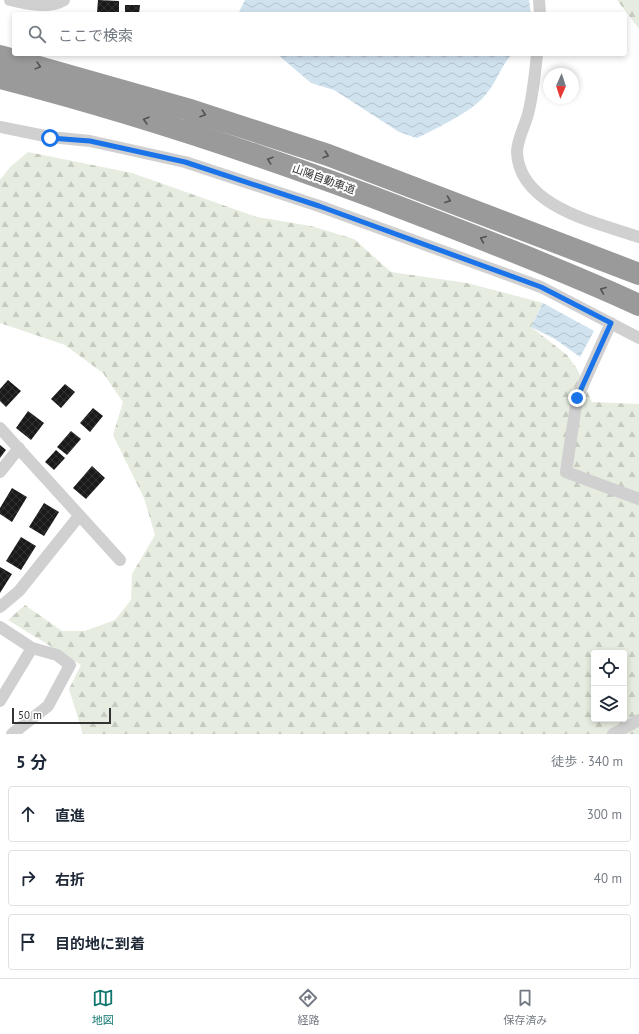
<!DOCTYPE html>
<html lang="ja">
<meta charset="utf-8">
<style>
:root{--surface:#fff;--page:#f6f6f7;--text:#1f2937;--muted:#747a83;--line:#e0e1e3;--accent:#0f766e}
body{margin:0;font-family:"PT Sans","Noto Sans JP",sans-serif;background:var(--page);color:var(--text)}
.controls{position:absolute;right:12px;bottom:12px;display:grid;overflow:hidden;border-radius:4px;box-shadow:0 2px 6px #0003}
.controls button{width:36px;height:36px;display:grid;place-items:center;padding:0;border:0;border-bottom:1px solid var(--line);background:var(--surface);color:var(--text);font:20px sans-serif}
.compass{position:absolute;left:543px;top:68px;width:36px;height:36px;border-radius:50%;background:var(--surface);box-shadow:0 2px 6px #0003;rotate:183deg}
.scale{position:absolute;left:12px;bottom:10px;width:99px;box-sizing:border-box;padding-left:4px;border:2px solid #333;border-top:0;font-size:11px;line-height:14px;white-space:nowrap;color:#333;-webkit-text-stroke:3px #fff;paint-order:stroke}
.stop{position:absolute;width:12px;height:12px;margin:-9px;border:3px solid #1a73e8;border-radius:50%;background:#fff}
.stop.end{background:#1a73e8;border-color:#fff;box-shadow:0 1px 4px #0008}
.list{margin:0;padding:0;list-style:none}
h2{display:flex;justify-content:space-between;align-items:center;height:52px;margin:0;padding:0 16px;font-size:17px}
h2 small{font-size:13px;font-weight:400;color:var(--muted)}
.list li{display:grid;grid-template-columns:26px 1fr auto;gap:12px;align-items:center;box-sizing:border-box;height:56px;margin:0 8px 8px;padding:0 8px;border:1px solid var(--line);border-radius:4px}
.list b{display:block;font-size:15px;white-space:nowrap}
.list em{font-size:13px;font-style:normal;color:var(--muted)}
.icon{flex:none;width:22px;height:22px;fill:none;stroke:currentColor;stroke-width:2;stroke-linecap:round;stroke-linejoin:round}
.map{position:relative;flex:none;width:639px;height:734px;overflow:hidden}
.search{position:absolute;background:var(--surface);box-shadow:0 2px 6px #0003;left:12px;right:12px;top:12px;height:44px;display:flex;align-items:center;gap:10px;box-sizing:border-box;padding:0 14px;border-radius:4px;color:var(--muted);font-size:15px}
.sheet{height:244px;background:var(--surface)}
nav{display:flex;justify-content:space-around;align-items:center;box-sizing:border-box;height:56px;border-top:1px solid var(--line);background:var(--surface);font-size:11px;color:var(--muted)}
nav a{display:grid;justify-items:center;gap:2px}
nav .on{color:var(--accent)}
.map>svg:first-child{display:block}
.forest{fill:url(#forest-firs);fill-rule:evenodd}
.water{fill:url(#water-waves)}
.building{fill:url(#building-cross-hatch)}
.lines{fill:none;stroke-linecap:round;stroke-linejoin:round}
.street{stroke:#d0d0d0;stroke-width:12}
.highway{stroke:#9a9a9a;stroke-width:22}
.oneway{stroke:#525252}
.route{stroke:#1a73e8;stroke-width:5}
.labels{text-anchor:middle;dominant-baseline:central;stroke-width:4;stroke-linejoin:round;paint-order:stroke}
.street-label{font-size:11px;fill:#333;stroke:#fff}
</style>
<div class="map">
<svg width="639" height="734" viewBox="0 0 639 734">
<defs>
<pattern id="forest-firs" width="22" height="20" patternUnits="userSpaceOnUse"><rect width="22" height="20" fill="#e6ecdf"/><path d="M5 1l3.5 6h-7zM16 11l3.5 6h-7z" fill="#c6cbc0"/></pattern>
<pattern id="water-waves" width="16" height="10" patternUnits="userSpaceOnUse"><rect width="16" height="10" fill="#cfe2ee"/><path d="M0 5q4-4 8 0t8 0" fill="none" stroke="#b2c2cd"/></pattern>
<pattern id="building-cross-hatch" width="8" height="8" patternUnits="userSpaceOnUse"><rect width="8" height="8" fill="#1a1a1a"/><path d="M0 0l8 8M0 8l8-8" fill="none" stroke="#333"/></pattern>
</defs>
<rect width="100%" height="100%" fill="#fff"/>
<path class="forest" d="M617 0H639V29Z
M28 152 132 173 257 217 311 226 354 239 391 272 467 283 543 303 531 327 567 355 577 369 592 402 639 404V734H83L69 689 81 665 8 620 25 605 62 631H85L115 620 131 600 132 574 155 535 144 498 113 435 123 402 103 373 65 345 0 323V180L10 167ZM594 653H624V719H594Z"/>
<path class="water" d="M245 0H529L531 14H238Z
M277 54H512C501 66 497 81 487 93 474 111 437 128 417 138L399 132 334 90 311 83Z
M543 303 594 331 580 357 555 339 531 327Z"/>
<path class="building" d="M98 0 119 1V14L97 13Z
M125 5H140L139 14H125Z
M8 380 21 391 6 407 0 401V389Z
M65 384 75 392 61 408 51 399Z
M93 408 103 416 90 432 80 423Z
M28 411 44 423 31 440 16 428Z
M71 431 81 439 67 455 57 447Z
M0 445 6 450 0 458Z
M56 450 65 458 54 470 45 462Z
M92 466 105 478 86 499 73 488Z
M12 488 27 497 12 522 0 514V508Z
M44 503 59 512 44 536 29 527Z
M21 537 36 546 21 570 6 561Z
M0 567 12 574 0 593Z"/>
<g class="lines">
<path class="street" d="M10 0C27 4 49 9 64 0
M539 0 540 14
M537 54C535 74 533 95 528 114 525 126 517 140 517 152 519 207 598 223 639 237
M0 127 50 137 90 141 185 162 319 206 541 287 639 338
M611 323 577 398 566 472 639 499
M0 428 120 560
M0 472 19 448
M0 607 19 591 79 516
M0 627 32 648 57 655 70 665 48 706 12 734
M0 701 32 648
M613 734 639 720"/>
<path class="highway" d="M0 56 187 109 328 155 639 274
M0 78C140 114 277 160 412 212 488 241 565 271 639 305"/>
</g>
<defs><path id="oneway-chevron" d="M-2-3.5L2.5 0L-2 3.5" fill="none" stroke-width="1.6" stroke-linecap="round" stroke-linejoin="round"/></defs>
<g class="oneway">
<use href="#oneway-chevron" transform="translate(38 66) rotate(15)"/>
<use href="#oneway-chevron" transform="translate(203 114) rotate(18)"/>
<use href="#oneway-chevron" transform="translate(146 120) rotate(-164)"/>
<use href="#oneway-chevron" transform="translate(326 155) rotate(19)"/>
<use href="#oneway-chevron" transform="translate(270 160) rotate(-161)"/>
<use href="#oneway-chevron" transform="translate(448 200) rotate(20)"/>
<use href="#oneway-chevron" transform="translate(483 239) rotate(-157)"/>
<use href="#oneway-chevron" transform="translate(603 290) rotate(-157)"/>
</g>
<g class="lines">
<path class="route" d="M50 138 90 141 185 162 319 206 541 287 611 323 577 398"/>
</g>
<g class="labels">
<g class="street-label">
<text transform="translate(324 179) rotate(20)">山陽自動車道</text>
</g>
</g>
</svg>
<div class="controls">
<button><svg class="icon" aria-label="locate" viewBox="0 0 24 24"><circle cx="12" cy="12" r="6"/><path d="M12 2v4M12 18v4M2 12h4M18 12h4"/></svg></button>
<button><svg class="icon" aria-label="layers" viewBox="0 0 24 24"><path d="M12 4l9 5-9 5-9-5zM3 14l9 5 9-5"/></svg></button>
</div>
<svg class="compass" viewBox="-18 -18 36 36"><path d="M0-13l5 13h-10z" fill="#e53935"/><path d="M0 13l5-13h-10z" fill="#747a83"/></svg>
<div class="scale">50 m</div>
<div class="stop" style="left:50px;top:138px"></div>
<div class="stop end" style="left:577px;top:398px"></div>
<div class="search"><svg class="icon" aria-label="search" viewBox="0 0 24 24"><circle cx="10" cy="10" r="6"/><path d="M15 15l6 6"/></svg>ここで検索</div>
</div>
<section class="sheet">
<h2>5 分<small>徒歩 · 340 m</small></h2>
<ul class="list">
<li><svg class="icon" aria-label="ahead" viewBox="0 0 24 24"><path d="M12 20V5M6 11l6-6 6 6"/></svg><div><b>直進</b></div><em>300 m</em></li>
<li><svg class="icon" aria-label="right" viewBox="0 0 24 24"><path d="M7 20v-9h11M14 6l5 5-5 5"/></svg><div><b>右折</b></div><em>40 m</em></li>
<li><svg class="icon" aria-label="arrive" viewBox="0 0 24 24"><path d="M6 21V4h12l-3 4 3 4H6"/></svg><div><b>目的地に到着</b></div></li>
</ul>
</section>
<nav>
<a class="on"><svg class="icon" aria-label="map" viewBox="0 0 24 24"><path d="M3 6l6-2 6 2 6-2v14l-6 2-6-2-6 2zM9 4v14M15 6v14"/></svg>地図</a>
<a><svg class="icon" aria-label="directions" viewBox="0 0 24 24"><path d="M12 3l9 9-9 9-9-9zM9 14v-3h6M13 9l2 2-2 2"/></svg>経路</a>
<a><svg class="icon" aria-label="saved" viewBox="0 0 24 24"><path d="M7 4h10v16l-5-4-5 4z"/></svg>保存済み</a>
</nav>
